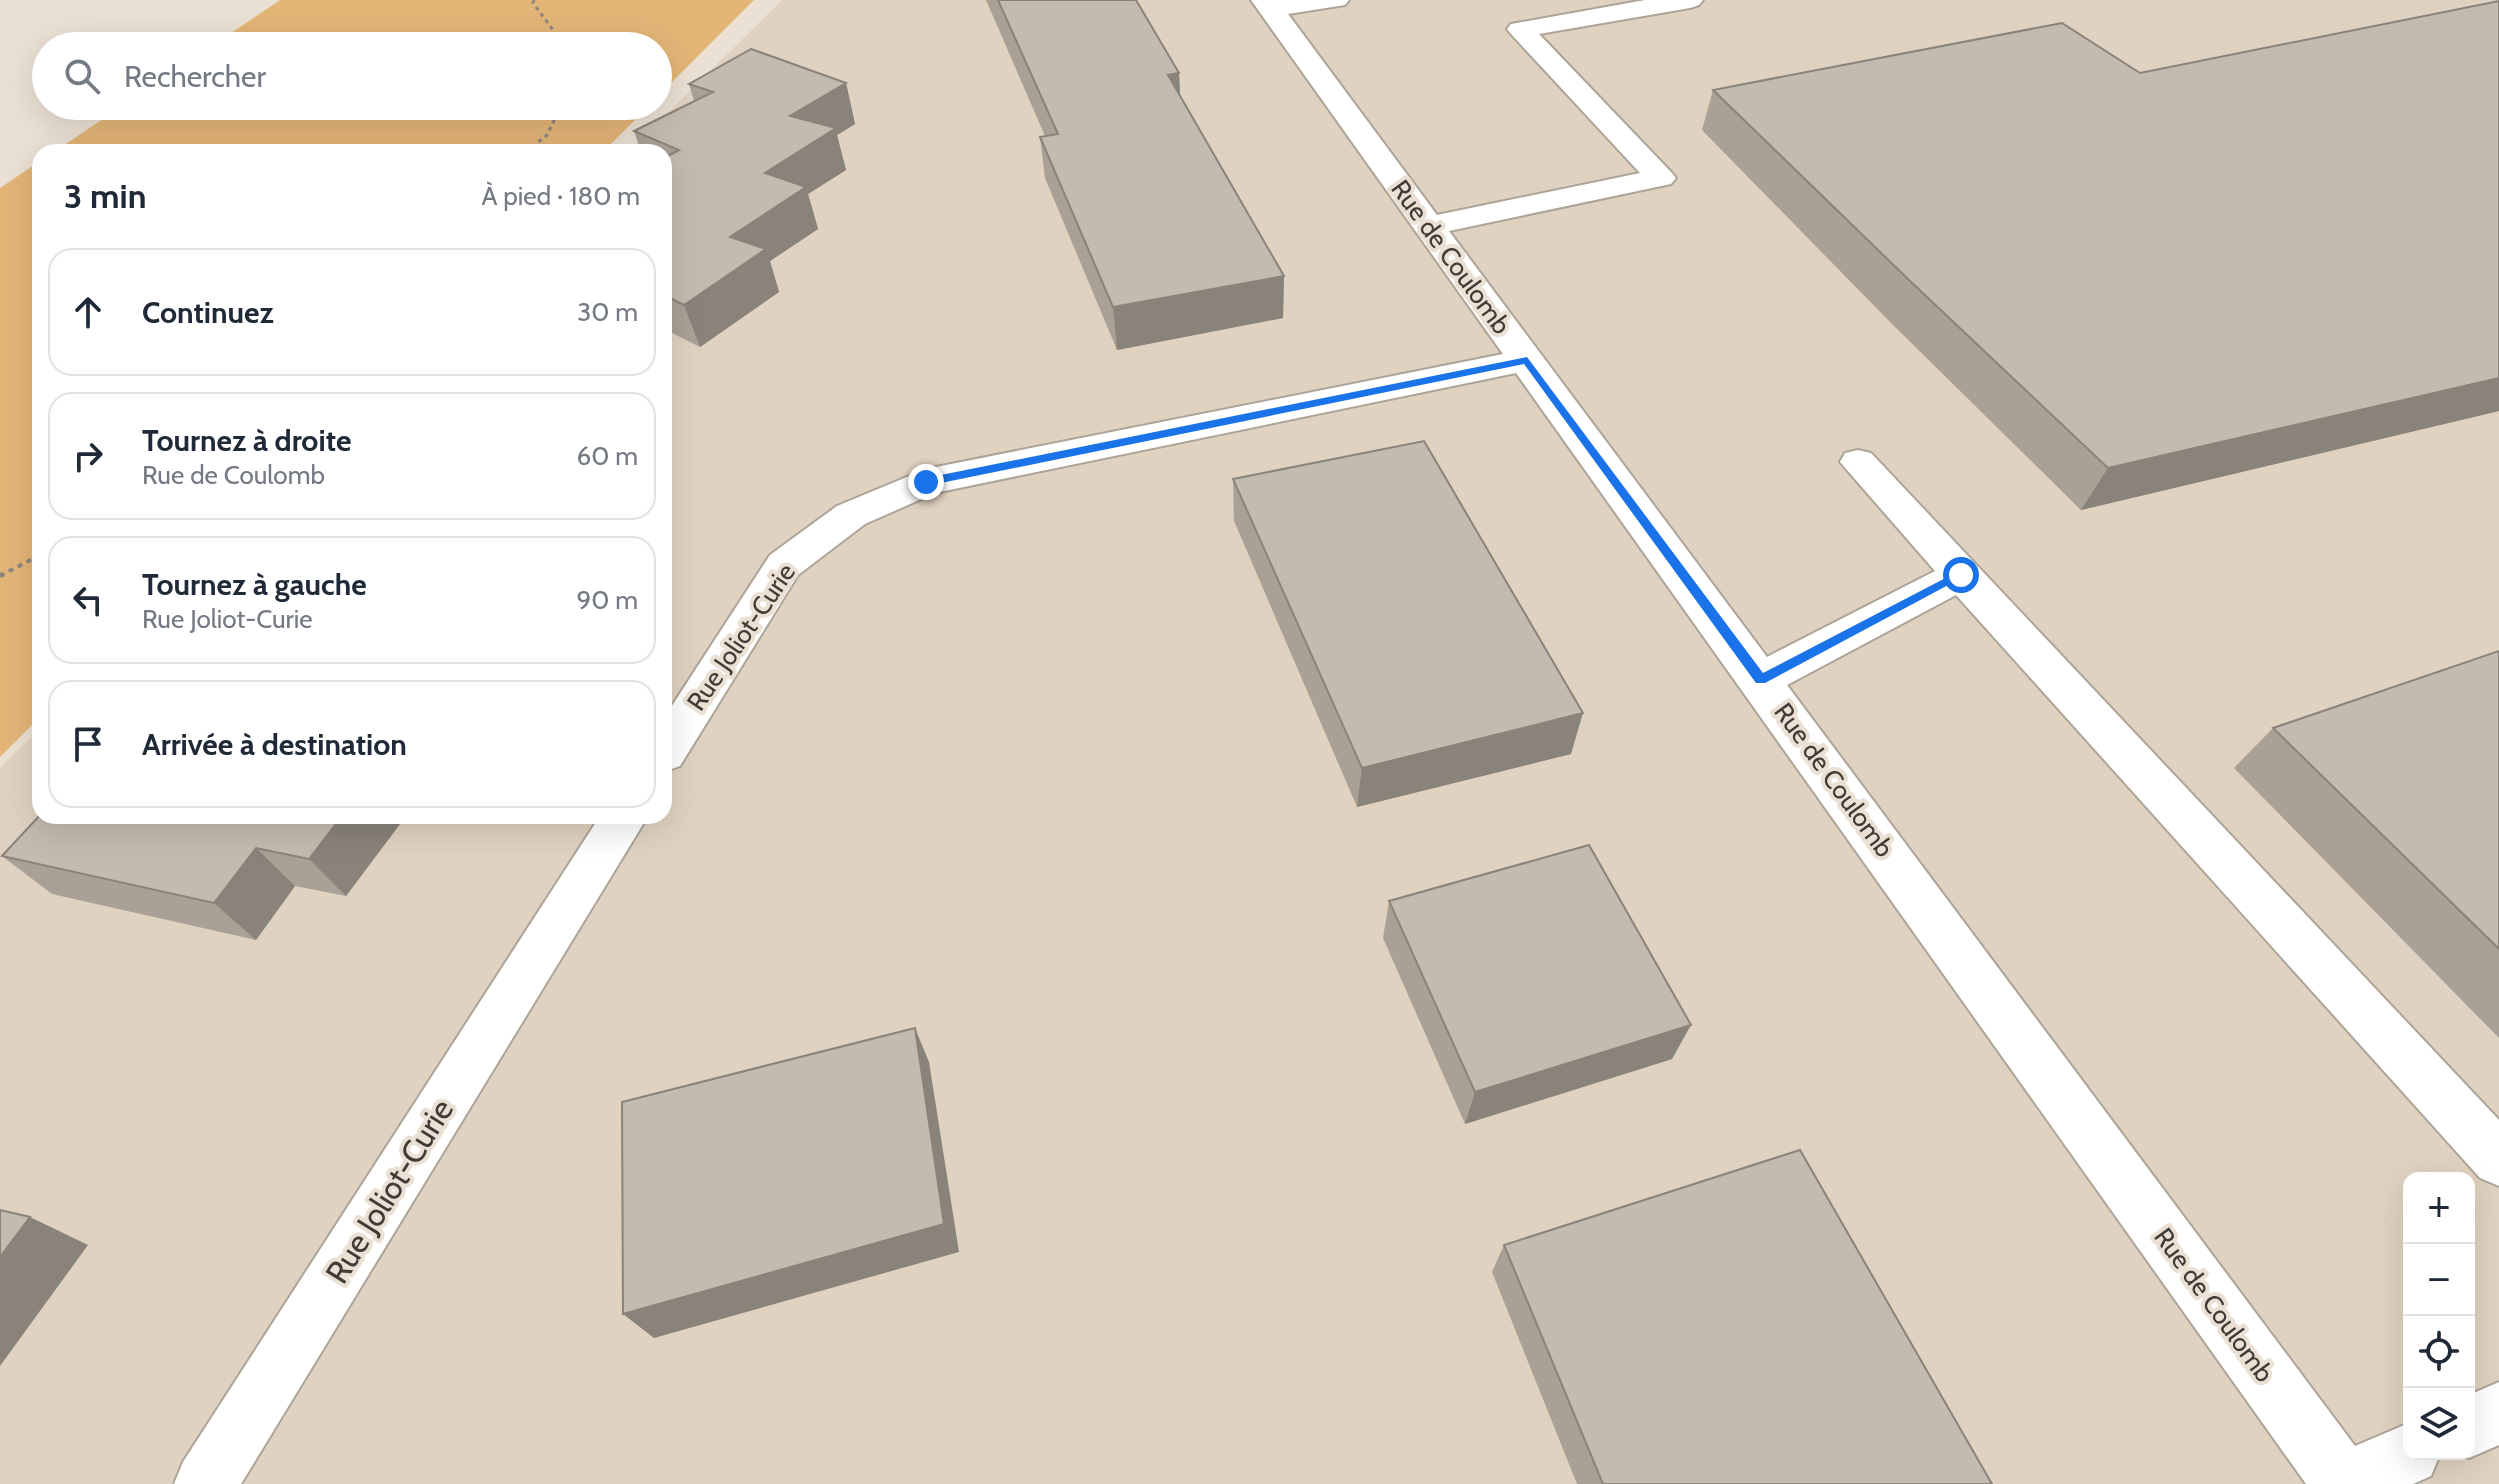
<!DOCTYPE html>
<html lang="fr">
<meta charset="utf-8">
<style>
:root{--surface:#fff;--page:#f6f6f7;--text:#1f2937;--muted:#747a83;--line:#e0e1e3}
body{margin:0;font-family:Cabin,sans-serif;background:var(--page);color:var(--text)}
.controls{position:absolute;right:24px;bottom:24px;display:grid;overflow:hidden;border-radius:16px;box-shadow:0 8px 32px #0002}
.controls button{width:72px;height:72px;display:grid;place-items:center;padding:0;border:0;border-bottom:2px solid var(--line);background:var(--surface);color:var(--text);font:40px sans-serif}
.stop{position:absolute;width:24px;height:24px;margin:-18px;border:6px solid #1a73e8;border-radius:50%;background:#fff}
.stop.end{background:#1a73e8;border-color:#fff;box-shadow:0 2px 8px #0008}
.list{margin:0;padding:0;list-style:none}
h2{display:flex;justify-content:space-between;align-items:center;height:104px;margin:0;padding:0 32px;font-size:34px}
h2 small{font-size:26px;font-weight:400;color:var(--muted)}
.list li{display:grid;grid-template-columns:52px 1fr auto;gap:24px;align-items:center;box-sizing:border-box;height:128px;margin:0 16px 16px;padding:0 16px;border:2px solid var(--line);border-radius:24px}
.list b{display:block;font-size:30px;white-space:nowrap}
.list p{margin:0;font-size:26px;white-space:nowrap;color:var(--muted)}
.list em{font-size:26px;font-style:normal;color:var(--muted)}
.icon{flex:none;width:44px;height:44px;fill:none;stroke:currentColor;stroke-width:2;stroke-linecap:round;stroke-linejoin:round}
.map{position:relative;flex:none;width:2499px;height:1484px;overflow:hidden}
.search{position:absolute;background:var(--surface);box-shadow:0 8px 32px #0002;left:32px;top:32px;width:640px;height:88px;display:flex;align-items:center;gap:20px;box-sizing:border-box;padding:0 28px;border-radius:44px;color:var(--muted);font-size:30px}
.panel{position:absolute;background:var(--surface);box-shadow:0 8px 32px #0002;left:32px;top:144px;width:640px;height:680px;border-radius:24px}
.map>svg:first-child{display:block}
.built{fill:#e0d2c0;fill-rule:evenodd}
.green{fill:#e3b577}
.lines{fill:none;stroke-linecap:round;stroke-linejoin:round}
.minor-casing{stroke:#ada498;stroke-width:4}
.path-far2{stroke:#8e877e;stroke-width:3;stroke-dasharray:4 4;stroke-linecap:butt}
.path-far1{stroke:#8e877e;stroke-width:4;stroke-dasharray:5 5;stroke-linecap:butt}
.path{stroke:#8e877e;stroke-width:5;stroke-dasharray:6 6;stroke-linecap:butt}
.minor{fill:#fff;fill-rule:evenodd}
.wall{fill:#a9a196}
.shaded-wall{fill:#89837a}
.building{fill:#c4bbaf;stroke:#89837a;stroke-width:2}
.route{fill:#1a73e8}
.labels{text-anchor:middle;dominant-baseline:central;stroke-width:8;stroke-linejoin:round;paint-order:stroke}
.street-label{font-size:26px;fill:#3f3b36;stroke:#eae0d3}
.near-street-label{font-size:32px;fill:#3f3b36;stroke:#eae0d3}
</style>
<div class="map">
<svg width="2499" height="1484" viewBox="0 0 2499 1484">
<rect width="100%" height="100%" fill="#eae0d3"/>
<path class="built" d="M782 0H2499V1484H0V768L40 729V816H664V152H628ZM2409 1178H2469V1454H2409Z"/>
<path class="green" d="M280 0H754L658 96V46H212Z
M122 106H649L603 152H54Z
M40 161V717L0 757V188Z"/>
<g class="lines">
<defs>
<path id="minor" d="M1251 0H1349L1345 5 1288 14 1437 215 1640 173 1511 34 1507 29 1511 24 1645 0H1703L1699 5 1690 8 1539 34 1671 172 1676 178 1671 184 1449 231 1767 657 1935 571 1840 462 1845 453 1858 450 1871 453 2499 1120V1186L2480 1178 1956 595 1787 685 2355 1446 2409 1423V1454H2440L2431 1476 2413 1484H2306L1516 373 935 493 865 524 798 575 680 766 664 772V718L770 555 837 506 926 469 1503 354Z
M600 816H648L241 1484H174L183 1462Z
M2499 1382V1445L2469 1458 2460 1454H2469V1395Z"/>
</defs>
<use href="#minor" class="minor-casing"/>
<path class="path-far2" d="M534 0 533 3 565 46
M526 152 547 135 561 106"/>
<path class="path-far1" d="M0 576 40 555"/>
<path class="path" d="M0 576 3 574"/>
<use href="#minor" class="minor"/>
</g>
<path class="wall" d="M986 0H1136L1179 73 1180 96 1284 276 1283 318 1117 350 1045 178 1040 137 1045 136Z
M2499 1V411L2081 510 1891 323 1702 130 1713 90 2140 73Z
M846 83 855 124 837 135 846 170 808 194 818 229 770 261 779 292 700 347 664 329V152H641L634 131 694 101 689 84Z
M1233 479 1571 754 1357 807 1234 521Z
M2499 651V1038L2234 768 2273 728Z
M406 816 346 896 295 886 256 940 52 894 2 856Z
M1389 901 1672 1059 1465 1124 1383 938Z
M1504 1245 1992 1484H1577L1492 1272Z"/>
<path class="shaded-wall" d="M1179 73 1181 114 1168 75Z
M846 83 855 124 837 135 846 170 808 194 818 229 770 261 779 292 700 347 684 305 730 237 765 173 790 116Z
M1284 276 1283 318 1117 350 1113 307Z
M2499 378V411L2081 510 2108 468Z
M1583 713 1571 754 1357 807 1362 768Z
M342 816H406L346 896 309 859Z
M256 848 295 886 256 940 214 903Z
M1691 1025 1672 1059 1465 1124 1475 1092Z
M915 1028 929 1062 959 1252 654 1338 623 1314Z
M30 1217 88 1245 0 1366V1257Z"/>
<path class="building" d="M998 0H1136L1179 73 1168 75 1284 276 1113 307 1040 137 1058 134Z
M2499 1V378L2108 468 1909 280 1713 90 2062 23 2140 73Z
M751 49 846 83 790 116 836 128 765 173 806 187 730 237 766 249 684 305 664 295V158L679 150 634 131 713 92 689 84Z
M1424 441 1583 713 1362 768 1233 479Z
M2499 651V949L2273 728Z
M40 815V816H342L309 859 256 848 214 903 2 856Z
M1589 845 1691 1025 1475 1092 1389 901Z
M915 1028 944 1224 623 1314 622 1102Z
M1800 1150 1992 1484H1603L1504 1245Z
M0 1210 30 1217 0 1257Z"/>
<path class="route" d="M1527 357 1763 673 1957 572 1967 575 1765 683H1756L1524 364 926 486 920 482 926 478Z"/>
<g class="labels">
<g class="street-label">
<text transform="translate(1451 257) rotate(54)">Rue de Coulomb</text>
<text transform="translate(741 637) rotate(-56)">Rue Joliot-Curie</text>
<text transform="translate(1834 780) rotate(54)">Rue de Coulomb</text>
<text transform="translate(2214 1305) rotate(54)">Rue de Coulomb</text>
</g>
<g class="near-street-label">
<text transform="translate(389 1191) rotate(-58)">Rue Joliot-Curie</text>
</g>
</g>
</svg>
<div class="controls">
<button>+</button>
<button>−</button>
<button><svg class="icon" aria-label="locate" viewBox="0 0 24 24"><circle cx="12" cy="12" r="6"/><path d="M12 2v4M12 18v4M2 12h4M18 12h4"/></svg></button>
<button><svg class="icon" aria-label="layers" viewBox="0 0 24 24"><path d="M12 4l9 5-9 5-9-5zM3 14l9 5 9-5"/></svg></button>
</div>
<div class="stop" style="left:1961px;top:575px"></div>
<div class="stop end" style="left:926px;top:482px"></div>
<div class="search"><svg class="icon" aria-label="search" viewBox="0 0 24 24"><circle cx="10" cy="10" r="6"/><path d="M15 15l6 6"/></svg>Rechercher</div>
<section class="panel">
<h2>3 min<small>À pied · 180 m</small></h2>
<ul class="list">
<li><svg class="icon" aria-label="ahead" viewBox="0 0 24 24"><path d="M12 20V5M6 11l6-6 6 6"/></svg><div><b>Continuez</b></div><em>30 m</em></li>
<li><svg class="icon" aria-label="right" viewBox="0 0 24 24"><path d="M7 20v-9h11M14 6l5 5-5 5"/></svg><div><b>Tournez à droite</b><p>Rue de Coulomb</p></div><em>60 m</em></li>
<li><svg class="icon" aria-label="left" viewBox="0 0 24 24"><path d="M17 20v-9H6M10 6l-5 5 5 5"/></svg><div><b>Tournez à gauche</b><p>Rue Joliot-Curie</p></div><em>90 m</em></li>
<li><svg class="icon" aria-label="arrive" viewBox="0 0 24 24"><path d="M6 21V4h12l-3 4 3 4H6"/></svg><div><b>Arrivée à destination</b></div></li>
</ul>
</section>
</div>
